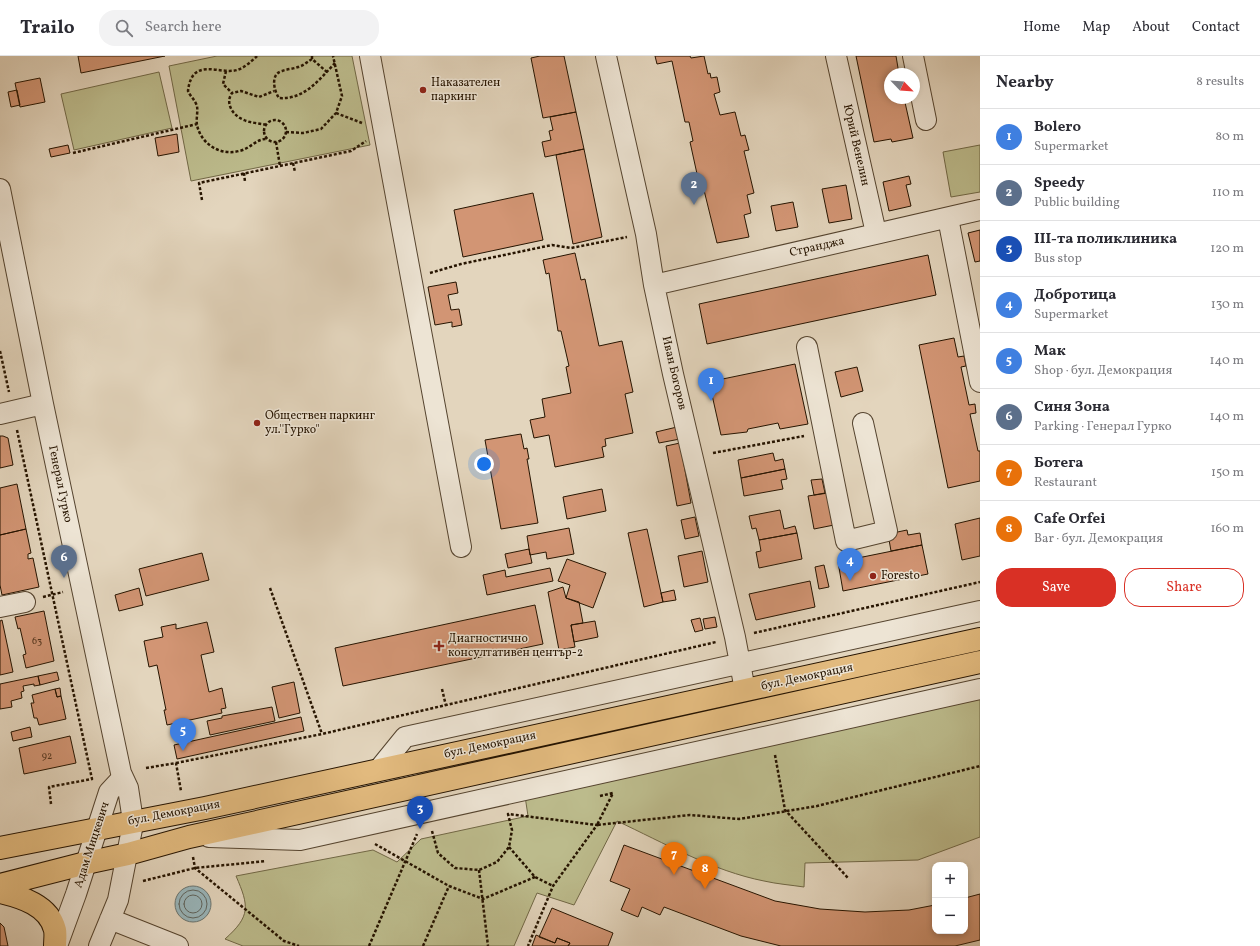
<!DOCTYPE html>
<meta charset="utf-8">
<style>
:root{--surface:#fff;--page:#f2f2f3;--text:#2b2b33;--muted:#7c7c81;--line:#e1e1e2;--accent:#d93025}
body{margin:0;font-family:Vollkorn,serif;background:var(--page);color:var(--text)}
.controls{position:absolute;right:12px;bottom:12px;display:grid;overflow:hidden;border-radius:8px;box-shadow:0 2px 6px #0003}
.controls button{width:36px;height:36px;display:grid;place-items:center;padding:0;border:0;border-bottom:1px solid var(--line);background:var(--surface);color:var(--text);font:20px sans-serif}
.compass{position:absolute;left:884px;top:12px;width:36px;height:36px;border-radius:50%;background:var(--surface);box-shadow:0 2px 6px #0003;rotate:115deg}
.you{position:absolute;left:484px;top:408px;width:14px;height:14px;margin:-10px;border:3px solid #fff;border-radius:50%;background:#1a73e8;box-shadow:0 0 0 6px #1a73e833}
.badge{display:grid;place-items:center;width:26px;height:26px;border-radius:50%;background:var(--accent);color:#fff;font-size:13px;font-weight:700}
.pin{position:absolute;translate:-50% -33px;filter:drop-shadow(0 1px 2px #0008)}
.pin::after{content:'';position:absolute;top:21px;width:14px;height:12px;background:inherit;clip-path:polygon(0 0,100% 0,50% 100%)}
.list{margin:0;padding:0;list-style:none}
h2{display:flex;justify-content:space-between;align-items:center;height:52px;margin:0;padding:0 16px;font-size:17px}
h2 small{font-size:13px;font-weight:400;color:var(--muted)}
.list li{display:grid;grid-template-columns:26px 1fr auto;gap:12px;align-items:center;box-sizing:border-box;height:56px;padding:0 16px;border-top:1px solid var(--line)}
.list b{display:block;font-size:15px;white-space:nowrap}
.list p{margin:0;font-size:13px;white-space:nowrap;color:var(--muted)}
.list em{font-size:13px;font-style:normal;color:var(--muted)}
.actions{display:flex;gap:8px;padding:12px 16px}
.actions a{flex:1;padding:9px 0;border:1px solid var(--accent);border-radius:16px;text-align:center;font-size:14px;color:var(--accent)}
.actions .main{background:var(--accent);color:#fff}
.icon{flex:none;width:22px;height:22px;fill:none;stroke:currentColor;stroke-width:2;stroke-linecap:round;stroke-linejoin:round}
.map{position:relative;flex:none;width:980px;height:890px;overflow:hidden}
header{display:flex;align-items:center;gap:24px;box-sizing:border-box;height:56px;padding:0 20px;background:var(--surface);border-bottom:1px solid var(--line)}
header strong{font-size:19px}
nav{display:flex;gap:22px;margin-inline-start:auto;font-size:14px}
.search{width:280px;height:36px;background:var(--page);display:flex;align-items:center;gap:10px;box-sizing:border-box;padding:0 14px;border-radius:16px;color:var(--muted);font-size:15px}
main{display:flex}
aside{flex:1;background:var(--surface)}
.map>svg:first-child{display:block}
.green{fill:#bcbb8c;stroke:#716846}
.water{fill:#99b6bb;stroke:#6b7570}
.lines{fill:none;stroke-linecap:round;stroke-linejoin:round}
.shore{stroke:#60655e;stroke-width:1}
.building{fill:#d29574;stroke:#261400}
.minor-casing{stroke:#55442f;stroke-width:22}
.major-casing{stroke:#261400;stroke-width:24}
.path{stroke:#261400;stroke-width:2.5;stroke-dasharray:3 2;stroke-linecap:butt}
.minor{stroke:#ede4d4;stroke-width:20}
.major{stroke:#e2ba7e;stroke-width:22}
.poi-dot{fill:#8f2418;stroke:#ede4d4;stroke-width:1.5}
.labels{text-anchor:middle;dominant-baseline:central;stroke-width:3;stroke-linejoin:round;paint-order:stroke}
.number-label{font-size:10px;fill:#51341d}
.poi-label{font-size:12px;fill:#261400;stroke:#ede4d4;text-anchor:start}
.street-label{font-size:12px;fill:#261400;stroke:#ede4d4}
</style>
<header>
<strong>Trailo</strong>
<div class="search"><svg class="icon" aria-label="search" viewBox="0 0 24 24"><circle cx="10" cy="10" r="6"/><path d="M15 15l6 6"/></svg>Search here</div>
<nav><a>Home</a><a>Map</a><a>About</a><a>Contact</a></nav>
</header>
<main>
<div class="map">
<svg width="980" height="890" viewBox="0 0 980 890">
<rect width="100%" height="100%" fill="#e3d5bd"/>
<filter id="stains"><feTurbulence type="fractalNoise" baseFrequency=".005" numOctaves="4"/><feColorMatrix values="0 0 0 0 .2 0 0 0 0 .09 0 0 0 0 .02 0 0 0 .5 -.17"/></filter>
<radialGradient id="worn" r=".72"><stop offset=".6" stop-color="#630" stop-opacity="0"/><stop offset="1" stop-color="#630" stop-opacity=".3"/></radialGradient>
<path class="green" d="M217 0H352L370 89 191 125 169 10Z
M159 16 172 72 74 94 61 38Z
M980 89V136L951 141 943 96Z
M980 640V781L918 804 805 807 804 831C791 829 777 828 764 825 713 815 664 787 617 765L574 849 537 837 514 890H243L225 883C251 860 249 850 236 820L373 794 397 806 421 783 528 760 525 740Z"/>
<path class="water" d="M175 848a18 18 0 1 1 36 0a18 18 0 1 1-36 0Z"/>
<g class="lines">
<path class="shore" d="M179 848a14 14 0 1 1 28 0a14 14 0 1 1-28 0Z
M184 848a9 9 0 1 1 18 0a9 9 0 1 1-18 0Z"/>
</g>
<path class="building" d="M78 0H165L81 17Z
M540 0H564L576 56 543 62 531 2Z
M655 0H690L691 2 704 0 708 18 710 17 711 22 717 21 720 36 714 38 720 59 735 56 741 80 745 79 749 94 744 95 754 137 747 139 751 157 744 159 749 181 717 187 702 126 699 127 690 86 693 85 689 66H685L672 5 657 8Z
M856 0H896L899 18H890V42H904L913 82 892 86 891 83 874 86Z
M40 22 45 46 20 51 15 27Z
M17 34 20 49 11 51 8 36Z
M576 56 584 93 545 101 542 86 551 84 549 75 553 74 550 61Z
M177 78 179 96 158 100 155 82Z
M68 89 70 97 51 101 49 93Z
M584 93 602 181 573 188 556 99Z
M909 120 911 128 906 129 911 150 889 155 883 126Z
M846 129 852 163 829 167 822 133Z
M533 137 543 184 463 201 454 154Z
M793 146 798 171 776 175 771 150Z
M980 174V205L975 206 968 177Z
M575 197 581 224 585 223 599 290 622 285 633 336 625 338 633 377 605 383 606 390 602 391 604 401 555 411 549 379 534 382 530 364 545 361 542 343 571 337 566 311 569 310 561 275H558L549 217 546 218 543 204Z
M928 199 936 239 707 288 699 248Z
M456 226 458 237 448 239 451 254 459 253 462 269 452 271V266L435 269 428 231Z
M954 282 958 301 964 300 966 310 961 311 969 349 975 348 976 357 970 358 978 395H980V425L948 432 919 289Z
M795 308 808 368 780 373 778 367 748 373 747 376 721 379 710 330 713 325Z
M857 311 863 335 841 341 835 316Z
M677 371 680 383 659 387 656 376Z
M521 378 524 393 527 392 529 403H527L538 467 501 473 485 384Z
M0 380H3L8 382 13 409 0 412Z
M680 387 691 447 677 450 666 390Z
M773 397 775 405 783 403 785 413 741 422 738 404Z
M785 413 787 423 781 424 783 433 744 440 741 422Z
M822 423 825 437 814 439 811 424Z
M17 428 26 473 0 479V432Z
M602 433 606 455 567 463 563 441Z
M828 437 834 469 814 473 808 440Z
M780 454 784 473 795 470 797 477 759 484 756 472 752 473 749 460Z
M695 461 699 480 685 483 681 464Z
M980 462V500L962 504 955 468Z
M569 472 574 498 547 503 546 496 530 499 527 480Z
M26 473 31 497 28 498V503L33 502 39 531 2 539 0 529V479Z
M647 473 663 546 644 551 628 477Z
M907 474 908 479 920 477 922 489 891 495 888 478Z
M797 477 802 503 759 512 756 496 761 495 759 484Z
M922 489 928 518 843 535 838 506Z
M529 493 532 507 508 512 505 498Z
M702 495 708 526 684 531 678 500Z
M202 497 209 524 146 540 139 513Z
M567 503 606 517 593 552 566 542 570 529 558 525Z
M824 509 829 531 819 533 815 511Z
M550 512 553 525 487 539 483 519 505 514 506 521Z
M810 525 815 551 756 564 749 538Z
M563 531 566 542 579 546 583 567 571 569 575 591 559 594 548 536Z
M139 532 143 549 119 555 115 539Z
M674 534 676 544 663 546 661 537Z
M535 549 543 588 343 630 335 592Z
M44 555 54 605 26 612 23 599 26 598 20 572 18 573 15 561Z
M715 561 717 571 705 573 703 563Z
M700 562 703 574 695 576 691 564Z
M2 564 13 616 0 619V565Z
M595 565 598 581 574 586 571 569Z
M207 566 214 596 201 599 209 636 222 632 226 652 221 653 222 657 167 669 164 654H166L157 609 149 611 144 585 163 581 161 571 176 568V573Z
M57 616 59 624 40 629 38 620Z
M38 620 40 629 34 630V628L23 630 24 635 21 636 22 642 11 645 12 651 0 653V628Z
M294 626 300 657 279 662 272 631Z
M60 632 61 640 57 641 55 633Z
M55 633 57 641 61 640 66 663 39 669 37 662H34L31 647H34L32 639Z
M272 651 275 665 210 679 207 665 222 662V660Z
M301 661 304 675 177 703 174 689Z
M30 671 32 681 13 685 11 676Z
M70 680 76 707 24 718 19 692Z
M624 789 775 845 820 853 865 856 909 854 935 849V875H965V842L980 838V884L955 890H781L741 880 664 851 660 859 642 851 638 861 621 854 630 833 610 825Z
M552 852 613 877 608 890H568L570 887 557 882 555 887 539 881Z
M0 867 4 871 8 890H0Z
M536 879 555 887 557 882 570 887 568 890H532Z"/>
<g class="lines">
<defs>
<path id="minor" d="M370 0 461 491
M606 0 646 178 654 229 673 318 735 581 745 634
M836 0 876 177
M913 0 926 64
M0 133 43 348 121 717 128 732 133 765 132 773 118 844 99 890
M948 162 980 326
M654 229 980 154
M807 291 846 485 887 475 863 367
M0 358 43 348
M0 551 25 546
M379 713 405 681 980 555
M209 781 300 784 980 633
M110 863 178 890
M57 890 76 838 109 736 122 722"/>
<path id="major" d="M0 792 205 752 980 583
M0 829 86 807 128 798 189 781 980 606
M0 836C21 841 49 849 55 874 56 879 55 885 55 890"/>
</defs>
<use href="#minor" class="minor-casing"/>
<use href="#major" class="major-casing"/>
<path class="path" d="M257 0C252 5 244 12 237 14 219 19 192 0 188 35 190 40 195 44 197 50 198 56 196 63 197 69 201 88 220 100 239 95 250 93 256 83 266 83
M312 0V3L327 16
M312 3C307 6 303 10 298 11 293 13 287 13 282 15 270 18 274 35 279 42 304 44 319 24 335 7
M226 15 223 28 232 37
M336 57 362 67
M264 75a11 11 0 1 1 22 0a11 11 0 1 1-22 0Z
M266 69C259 67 250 67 244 64 232 59 225 47 232 37L241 35 259 41 274 35
M286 76 303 77 321 73 336 57 342 40 333 0
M276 86 280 110
M73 97 197 68
M293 107 295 116
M244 117 245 126
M202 144 199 127 351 95 366 85
M430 217 461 208 552 189 571 192 627 181
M0 295 9 336
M17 374 92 723 49 731 51 748
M713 397 804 380
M270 532 322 678
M43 541 63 536
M754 577 980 526
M442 633 446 650
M775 699 785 754 848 822
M176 707 322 678 716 586
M146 712 176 707 181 735
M600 740 613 737 597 769 690 759 739 763 817 750 980 710
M432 775 438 797 455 812 479 814 497 806 509 791 512 774 508 758 597 769 553 830 528 890
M375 788 449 830 483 843 535 821
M509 791 535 821 553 830
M193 801 195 812 284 885 299 890
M479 814 488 890
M143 825 195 812 266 805
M369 890 417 778
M423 890 449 830"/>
<use href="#minor" class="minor"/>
<use href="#major" class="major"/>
</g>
<g class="poi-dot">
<circle cx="423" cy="34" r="4"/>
<circle cx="257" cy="367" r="4"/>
<circle cx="873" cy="520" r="4"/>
<path d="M437 584h4v4h4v4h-4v4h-4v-4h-4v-4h4z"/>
</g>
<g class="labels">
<g class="number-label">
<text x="37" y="585">63</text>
<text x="47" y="700">92</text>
</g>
<g class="poi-label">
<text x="431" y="27">Наказателен<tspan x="431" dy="14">паркинг</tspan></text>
<text x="265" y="360">Oбществен паркинг<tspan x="265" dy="14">ул.''Гурко"</tspan></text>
<text x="881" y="520">Foresto</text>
<text x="448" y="583">Диагностично<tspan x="448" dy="14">консултативен център-2</tspan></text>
</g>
<g class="street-label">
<text transform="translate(856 89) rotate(77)">Юрий Венелин</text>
<text transform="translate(817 191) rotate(-13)">Странджа</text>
<text transform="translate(674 317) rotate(77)">Иван Богоров</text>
<text transform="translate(60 428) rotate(78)">Генерал Гурко</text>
<text transform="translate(807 621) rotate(-12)">бул. Демокрация</text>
<text transform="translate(490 689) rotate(-12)">бул. Демокрация</text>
<text transform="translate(174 757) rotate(-11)">бул. Демокрация</text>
<text transform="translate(92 789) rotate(-72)">Адам Мицкевич</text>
</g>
</g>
<rect width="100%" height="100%" filter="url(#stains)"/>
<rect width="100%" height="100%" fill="url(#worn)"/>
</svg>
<div class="controls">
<button>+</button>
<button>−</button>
</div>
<svg class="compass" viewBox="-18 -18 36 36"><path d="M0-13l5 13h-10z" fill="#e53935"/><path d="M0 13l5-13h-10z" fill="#7c7c81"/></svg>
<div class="you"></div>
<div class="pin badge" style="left:711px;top:345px;background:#3f7fe0">1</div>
<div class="pin badge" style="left:694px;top:149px;background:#5c6f8a">2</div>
<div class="pin badge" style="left:420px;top:773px;background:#1a4fb4">3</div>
<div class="pin badge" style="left:850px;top:525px;background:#3f7fe0">4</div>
<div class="pin badge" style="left:183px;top:695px;background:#3f7fe0">5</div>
<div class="pin badge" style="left:64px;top:522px;background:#5c6f8a">6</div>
<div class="pin badge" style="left:674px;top:819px;background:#e8710a">7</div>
<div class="pin badge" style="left:705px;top:833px;background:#e8710a">8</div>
</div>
<aside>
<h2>Nearby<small>8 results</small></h2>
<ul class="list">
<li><span class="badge" style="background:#3f7fe0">1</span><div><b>Bolero</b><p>Supermarket</p></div><em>80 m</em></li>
<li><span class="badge" style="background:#5c6f8a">2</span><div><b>Speedy</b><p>Public building</p></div><em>110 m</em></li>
<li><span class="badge" style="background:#1a4fb4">3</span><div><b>III-та поликлиника</b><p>Bus stop</p></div><em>120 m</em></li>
<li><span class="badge" style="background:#3f7fe0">4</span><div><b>Добротица</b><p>Supermarket</p></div><em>130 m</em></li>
<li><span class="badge" style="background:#3f7fe0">5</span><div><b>Мак</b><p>Shop · бул. Демокрация</p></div><em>140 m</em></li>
<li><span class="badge" style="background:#5c6f8a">6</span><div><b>Синя Зона</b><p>Parking · Генерал Гурко</p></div><em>140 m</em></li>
<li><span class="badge" style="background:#e8710a">7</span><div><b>Ботега</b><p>Restaurant</p></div><em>150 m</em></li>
<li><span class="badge" style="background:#e8710a">8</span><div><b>Cafe Orfei</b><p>Bar · бул. Демокрация</p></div><em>160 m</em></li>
</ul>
<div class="actions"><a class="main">Save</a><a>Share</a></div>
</aside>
</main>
